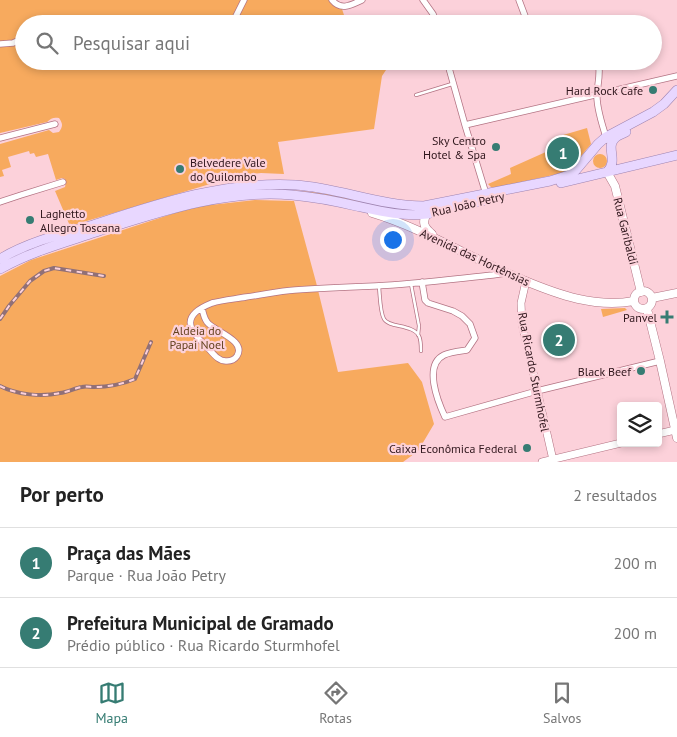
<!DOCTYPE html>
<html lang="pt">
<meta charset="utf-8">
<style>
:root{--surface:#fff;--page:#f2f2f2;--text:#222;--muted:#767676;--line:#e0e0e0;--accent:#367c73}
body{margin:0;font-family:"PT Sans",sans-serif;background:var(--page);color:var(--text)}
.controls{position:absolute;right:15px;bottom:15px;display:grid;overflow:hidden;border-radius:5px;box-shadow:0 2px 8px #0003}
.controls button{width:45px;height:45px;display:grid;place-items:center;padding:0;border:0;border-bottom:1px solid var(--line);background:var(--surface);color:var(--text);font:25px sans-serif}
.you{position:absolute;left:392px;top:239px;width:18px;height:18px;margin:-12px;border:4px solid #fff;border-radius:50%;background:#1a73e8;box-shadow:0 0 0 8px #1a73e833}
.badge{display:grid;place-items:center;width:32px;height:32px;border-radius:50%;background:var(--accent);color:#fff;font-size:16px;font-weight:700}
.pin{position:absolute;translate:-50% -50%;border:2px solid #fff;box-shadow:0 1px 5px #0006}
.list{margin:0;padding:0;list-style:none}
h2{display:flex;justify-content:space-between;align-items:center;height:65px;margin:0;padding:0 20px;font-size:21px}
h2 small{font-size:16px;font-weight:400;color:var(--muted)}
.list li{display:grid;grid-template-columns:32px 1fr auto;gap:15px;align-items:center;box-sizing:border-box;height:70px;padding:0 20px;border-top:1px solid var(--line)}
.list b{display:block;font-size:19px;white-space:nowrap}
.list p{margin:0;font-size:16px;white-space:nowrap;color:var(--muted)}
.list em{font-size:16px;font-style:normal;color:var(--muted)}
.icon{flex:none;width:28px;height:28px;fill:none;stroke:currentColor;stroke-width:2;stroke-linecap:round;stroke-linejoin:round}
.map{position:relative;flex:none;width:677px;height:462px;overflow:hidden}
.search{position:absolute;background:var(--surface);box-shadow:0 2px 8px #0003;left:15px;right:15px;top:15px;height:55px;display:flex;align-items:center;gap:12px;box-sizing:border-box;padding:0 18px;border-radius:28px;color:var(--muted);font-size:19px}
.sheet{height:205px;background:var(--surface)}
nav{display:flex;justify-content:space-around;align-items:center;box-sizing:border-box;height:70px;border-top:1px solid var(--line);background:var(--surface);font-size:14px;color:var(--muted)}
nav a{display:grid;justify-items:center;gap:2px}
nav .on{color:var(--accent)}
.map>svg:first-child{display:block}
.green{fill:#f7aa5e}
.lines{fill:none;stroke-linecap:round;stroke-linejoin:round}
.service-casing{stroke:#b37383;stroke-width:4}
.minor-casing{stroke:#b37383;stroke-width:7}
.tertiary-casing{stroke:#b37383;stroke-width:8}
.secondary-casing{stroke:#b37383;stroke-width:9}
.primary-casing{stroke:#9e83b0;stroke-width:10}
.service{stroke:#fff;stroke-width:2.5}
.minor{stroke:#fff;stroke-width:5.5}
.tertiary{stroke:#fff;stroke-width:7}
.secondary{stroke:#fff;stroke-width:8}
.primary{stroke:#e8d7ff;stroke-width:9}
.rail-casing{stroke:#917077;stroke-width:4}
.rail{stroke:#fcd1da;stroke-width:2;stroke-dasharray:5.5;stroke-linecap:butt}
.poi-dot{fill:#367c73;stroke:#fcd1da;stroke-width:2}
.labels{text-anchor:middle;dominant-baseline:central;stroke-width:4.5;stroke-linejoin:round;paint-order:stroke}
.poi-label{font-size:12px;fill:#30171d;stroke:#fcd1da;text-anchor:end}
.street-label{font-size:12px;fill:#30171d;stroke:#fcd1da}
.park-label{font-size:12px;fill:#64421f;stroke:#fcd1da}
</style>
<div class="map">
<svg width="677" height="462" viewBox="0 0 677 462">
<rect width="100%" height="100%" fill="#fcd1da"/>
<path class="green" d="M0 0H330L342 9 347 24H24V61H392L382 76 374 129 278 142 284 174 261 173 240 175 70 226 55 191 65 187 66 182 65 179 62 178 56 180 48 154 36 157 34 153 30 154 29 151 8 157 11 167 2 170 4 176 0 177V144L49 130 53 133 59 132C63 126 63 124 59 118 54 117 51 118 47 122L0 133Z
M587 128 591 144C582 155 574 165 562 173L494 188 491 187 488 184 511 174 510 168 557 147 553 138Z
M593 161a7 7 0 1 1 14 0a7 7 0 1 1-14 0Z
M262 190C288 190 313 191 339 196 366 202 394 211 422 209V211C381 213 341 195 299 193 261 190 220 193 183 203 155 210 127 220 99 228 66 238 30 246 0 265V262C34 244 71 235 108 223 133 216 157 207 182 201 208 195 235 192 262 190Z
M255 200 294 201 316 282 338 372 408 363 422 382 434 424 418 451 403 462H0V276L31 260 178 212 202 206Z
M625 308 627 310 603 317 601 309Z"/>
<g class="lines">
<defs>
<path id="service" d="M416 95 452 84
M411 284 419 326 418 335
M379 287C380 296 380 312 384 319 389 328 413 324 419 336 421 340 421 347 421 351"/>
<path id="minor" d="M332 0C341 11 351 5 362 0
M423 0 433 14 437 24
M519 0 528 24
M232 24 244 0
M0 44 13 43 24 38
M447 61 465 125 486 194
M598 61C601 72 598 82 597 93 596 105 603 128 607 140
M465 125 677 76
M0 138 55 124
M0 202 21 195 63 182
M422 282 425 300 428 303 453 311 462 316 470 324 475 338 467 350C460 351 450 352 444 355 423 365 438 402 445 417L537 391 660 361
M202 308C203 313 204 318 207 322 213 331 247 340 237 356 235 359 231 361 227 361 218 362 212 352 206 346 201 341 195 336 192 329 185 315 202 307 212 303 223 300 235 299 246 297 262 295 279 291 295 290 322 288 348 287 375 286 414 284 454 279 493 275L506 273"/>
<path id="tertiary" d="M526 281 521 303 522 324 553 460
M658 434 675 430
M542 462 621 443"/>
<path id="secondary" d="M607 172 615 186 641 292
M372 213C425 229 472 259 523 280 559 295 595 308 634 301
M427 214C421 223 425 228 432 234
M634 300a9 9 0 1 1 18 0a9 9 0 1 1-18 0Z
M652 298 677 293
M647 309 660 361 677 438"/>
<path id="primary" d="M607 172C619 160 605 148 615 138 618 135 622 134 626 132
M561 183 677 155
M0 259C28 242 61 234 93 225 160 203 224 181 296 185 339 188 381 206 424 206L550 181 569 175 576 170 598 144 606 137 653 112 664 104 677 90
M0 269C30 252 63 243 96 232 159 212 225 189 292 195 314 197 335 201 356 206 379 211 403 217 427 214L494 198"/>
</defs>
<use href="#service" class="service-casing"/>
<use href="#minor" class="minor-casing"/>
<use href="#tertiary" class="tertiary-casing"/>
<use href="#secondary" class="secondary-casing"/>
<use href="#primary" class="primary-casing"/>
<use href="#service" class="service"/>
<use href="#minor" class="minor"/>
<use href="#tertiary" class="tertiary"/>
<use href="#secondary" class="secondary"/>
<use href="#primary" class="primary"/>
<defs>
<path id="rail" d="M0 319 9 306 30 281 44 271 54 268 104 276
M0 386C17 395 42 397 60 393 68 392 75 388 82 387 86 386 90 387 94 387 108 387 123 384 135 379L151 342"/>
</defs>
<use href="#rail" class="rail-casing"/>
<use href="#rail" class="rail"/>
</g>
<g class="poi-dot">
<circle cx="653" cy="90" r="5"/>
<circle cx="496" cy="147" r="5"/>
<circle cx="180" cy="169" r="5"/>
<circle cx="30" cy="220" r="5"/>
<path d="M664.5 309.5h5v5h5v5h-5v5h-5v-5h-5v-5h5z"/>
<circle cx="641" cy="371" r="5"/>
<circle cx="527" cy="448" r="5"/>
</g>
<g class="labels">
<g class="poi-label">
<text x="643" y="90">Hard Rock Cafe</text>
<text x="486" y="140">Sky Centro<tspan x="486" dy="14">Hotel &amp; Spa</tspan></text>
<text x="190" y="162" text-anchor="start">Belvedere Vale<tspan x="190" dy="14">do Quilombo</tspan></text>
<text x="40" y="213" text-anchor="start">Laghetto<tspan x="40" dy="14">Allegro Toscana</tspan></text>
<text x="657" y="317">Panvel</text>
<text x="631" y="371">Black Beef</text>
<text x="517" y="448">Caixa Econômica Federal</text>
</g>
<g class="street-label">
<text transform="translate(468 204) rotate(-13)">Rua João Petry</text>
<text transform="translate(626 231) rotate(76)">Rua Garibaldi</text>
<text transform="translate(475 257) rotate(25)">Avenida das Hortênsias</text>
<text transform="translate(534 372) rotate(79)">Rua Ricardo Sturmhofel</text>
</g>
<g class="park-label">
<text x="197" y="330">Aldeia do<tspan x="197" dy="14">Papai Noel</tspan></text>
</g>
</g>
</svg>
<div class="controls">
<button><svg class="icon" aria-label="layers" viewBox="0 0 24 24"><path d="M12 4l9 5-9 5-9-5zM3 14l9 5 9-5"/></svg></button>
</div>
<div class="you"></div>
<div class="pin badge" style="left:563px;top:153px">1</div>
<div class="pin badge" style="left:559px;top:340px">2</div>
<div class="search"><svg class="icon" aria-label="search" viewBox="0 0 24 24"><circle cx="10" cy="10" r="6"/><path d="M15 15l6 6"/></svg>Pesquisar aqui</div>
</div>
<section class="sheet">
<h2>Por perto<small>2 resultados</small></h2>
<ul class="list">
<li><span class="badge">1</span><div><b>Praça das Mães</b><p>Parque · Rua João Petry</p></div><em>200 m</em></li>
<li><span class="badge">2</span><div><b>Prefeitura Municipal de Gramado</b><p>Prédio público · Rua Ricardo Sturmhofel</p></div><em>200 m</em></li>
</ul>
</section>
<nav>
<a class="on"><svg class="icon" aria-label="map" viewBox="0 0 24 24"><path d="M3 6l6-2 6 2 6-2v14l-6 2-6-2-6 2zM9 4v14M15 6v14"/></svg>Mapa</a>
<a><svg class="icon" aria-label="directions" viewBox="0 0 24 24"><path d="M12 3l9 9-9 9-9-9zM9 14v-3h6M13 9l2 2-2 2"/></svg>Rotas</a>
<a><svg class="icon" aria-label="saved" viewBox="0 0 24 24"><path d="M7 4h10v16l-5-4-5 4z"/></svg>Salvos</a>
</nav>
